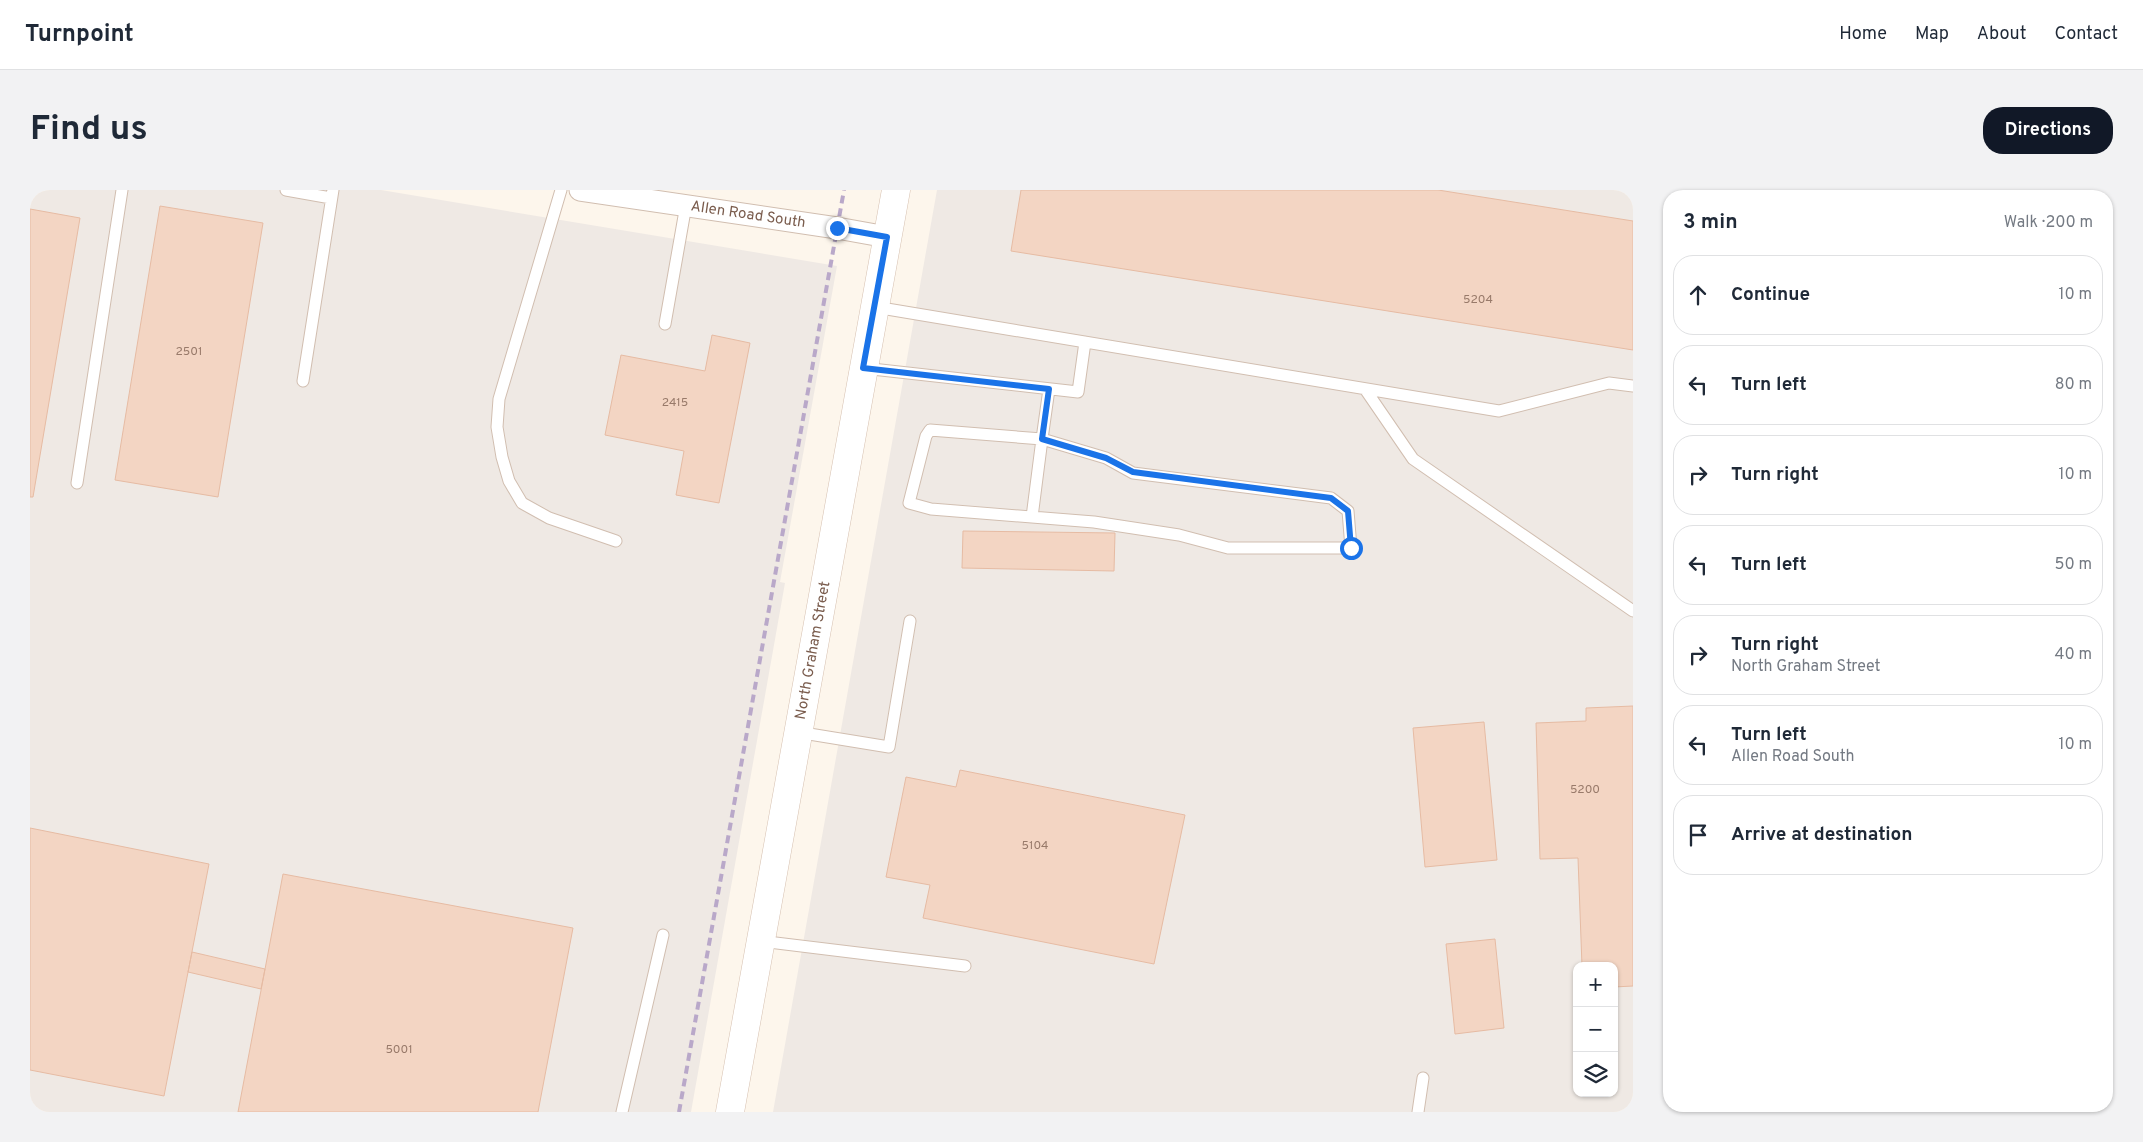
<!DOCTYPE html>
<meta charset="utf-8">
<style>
:root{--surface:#fff;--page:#f2f2f3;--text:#1f2937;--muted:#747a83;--line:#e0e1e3;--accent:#111827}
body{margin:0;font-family:Overpass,sans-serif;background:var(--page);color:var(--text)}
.controls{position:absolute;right:15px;bottom:15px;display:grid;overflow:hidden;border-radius:10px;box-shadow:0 1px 4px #0004}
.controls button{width:45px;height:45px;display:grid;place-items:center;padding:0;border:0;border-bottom:1px solid var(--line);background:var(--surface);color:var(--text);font:25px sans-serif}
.stop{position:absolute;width:15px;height:15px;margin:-11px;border:4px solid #1a73e8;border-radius:50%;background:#fff}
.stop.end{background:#1a73e8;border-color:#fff;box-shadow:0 1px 5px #0008}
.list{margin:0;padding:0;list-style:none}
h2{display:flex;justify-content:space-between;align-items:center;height:65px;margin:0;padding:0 20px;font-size:21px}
h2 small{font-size:16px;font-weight:400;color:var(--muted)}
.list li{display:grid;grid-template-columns:32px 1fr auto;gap:15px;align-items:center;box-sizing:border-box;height:80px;margin:0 10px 10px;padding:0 10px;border:1px solid var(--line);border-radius:20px}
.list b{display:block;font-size:19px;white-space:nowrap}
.list p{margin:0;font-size:16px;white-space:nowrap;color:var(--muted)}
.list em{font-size:16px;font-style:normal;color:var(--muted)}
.icon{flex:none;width:28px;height:28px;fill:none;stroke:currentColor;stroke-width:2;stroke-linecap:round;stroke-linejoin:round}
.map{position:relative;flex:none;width:1603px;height:922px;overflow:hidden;border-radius:20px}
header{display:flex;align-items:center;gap:30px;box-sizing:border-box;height:70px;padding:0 25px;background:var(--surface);border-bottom:1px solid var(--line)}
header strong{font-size:24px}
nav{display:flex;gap:28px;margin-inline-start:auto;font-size:18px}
.intro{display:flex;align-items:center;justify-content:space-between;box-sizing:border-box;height:120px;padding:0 30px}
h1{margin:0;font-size:35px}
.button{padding:12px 22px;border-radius:20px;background:var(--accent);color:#fff;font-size:18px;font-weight:700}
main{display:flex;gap:30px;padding:0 30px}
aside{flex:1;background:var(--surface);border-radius:20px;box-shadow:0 1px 4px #0004}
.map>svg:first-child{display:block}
.industrial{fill:#efe9e4;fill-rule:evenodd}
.building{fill:#f3d5c3;stroke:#e6bba3}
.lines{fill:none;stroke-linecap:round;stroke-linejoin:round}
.service-casing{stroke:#d1beb0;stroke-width:13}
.minor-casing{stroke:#d1beb0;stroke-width:23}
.secondary-casing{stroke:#d6c0b0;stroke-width:29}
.service{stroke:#fff;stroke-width:11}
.minor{stroke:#fff;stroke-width:21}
.secondary{stroke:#fff;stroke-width:28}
.rail{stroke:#b9a8c9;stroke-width:4;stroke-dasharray:8 5;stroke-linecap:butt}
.route{stroke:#1a73e8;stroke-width:6}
.labels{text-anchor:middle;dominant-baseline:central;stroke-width:4;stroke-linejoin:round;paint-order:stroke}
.number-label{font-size:12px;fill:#987a6a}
.street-label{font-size:15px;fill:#7a5c4d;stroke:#fffaf3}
</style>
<header>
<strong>Turnpoint</strong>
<nav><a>Home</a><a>Map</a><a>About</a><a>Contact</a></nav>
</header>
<div class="intro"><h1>Find us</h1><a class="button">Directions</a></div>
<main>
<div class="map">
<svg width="1603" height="922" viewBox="0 0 1603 922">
<rect width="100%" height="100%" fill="#fdf6ec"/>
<path class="industrial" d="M0 0H351L807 76 750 392 755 393 661 922H0Z
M907 0H1603V922H743ZM1547 776H1584V903H1547Z"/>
<path class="building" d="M991 0H1408L1603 31V160L981 61Z
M130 16 233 33 188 307 85 290Z
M0 19 50 28 3 307H0Z
M682 145 720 153 689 313 646 305 654 261 575 245 591 165 675 181Z
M933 341 1085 343 1084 381 932 378Z
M1603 516V796L1584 797V776H1552L1548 668 1510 669 1506 533 1556 531V518Z
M1454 532 1467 670 1395 677 1383 538Z
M930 580 1155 625 1124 774 893 728 900 695 856 687 876 587 926 597Z
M0 638 179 674 134 906 0 880Z
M253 684 543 738 508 922H208Z
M1465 749 1474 838 1425 844 1416 754Z
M162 762 235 779 231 799 158 782Z"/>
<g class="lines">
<defs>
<path id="service" d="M256 0 301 8
M531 0 469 209 467 237 472 267 479 291 492 313 519 328 586 351
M845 117 1469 221 1579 193 1603 196
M635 134 656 15
M833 178 1048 202 1055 152
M273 191 303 0
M1335 199 1383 269 1603 421
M47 293 92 0
M1002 327 1012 249 1076 268 1103 283 1301 308 1318 321 1321 358H1198L1149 345 1064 332 901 319 879 313 896 246 900 240 1012 249 1019 199
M767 542 859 557 880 431
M730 751 935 776
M592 922 633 745
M1388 922 1393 888"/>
<g id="minor">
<path id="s1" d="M550 0 807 38 857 47"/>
</g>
<g id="secondary">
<path id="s2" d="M700 922 866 0"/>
</g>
</defs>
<use href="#service" class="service-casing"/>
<use href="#minor" class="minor-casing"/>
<use href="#secondary" class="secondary-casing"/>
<use href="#service" class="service"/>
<use href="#minor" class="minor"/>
<use href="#secondary" class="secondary"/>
<path class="rail" d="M649 922 814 0"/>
</g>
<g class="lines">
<path class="route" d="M807 38 857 47 833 178 1019 199 1012 249 1076 268 1103 282 1301 308 1318 321 1321 358"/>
</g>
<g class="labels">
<g class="number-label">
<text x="1448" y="110">5204</text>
<text x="159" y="162">2501</text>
<text x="645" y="213">2415</text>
<text x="1555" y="600">5200</text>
<text x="1005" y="656">5104</text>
<text x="369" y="860">5001</text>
</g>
<g class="street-label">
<text stroke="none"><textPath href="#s1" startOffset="170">Allen Road South</textPath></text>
<text stroke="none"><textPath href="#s2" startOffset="469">North Graham Street</textPath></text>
</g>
</g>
</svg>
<div class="controls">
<button>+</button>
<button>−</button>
<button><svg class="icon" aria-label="layers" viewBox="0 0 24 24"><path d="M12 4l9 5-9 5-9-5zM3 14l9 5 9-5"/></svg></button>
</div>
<div class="stop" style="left:1321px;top:358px"></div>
<div class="stop end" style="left:807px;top:38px"></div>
</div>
<aside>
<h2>3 min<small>Walk · 200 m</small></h2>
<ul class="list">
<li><svg class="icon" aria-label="ahead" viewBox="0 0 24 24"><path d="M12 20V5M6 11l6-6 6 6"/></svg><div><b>Continue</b></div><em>10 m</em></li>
<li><svg class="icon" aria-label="left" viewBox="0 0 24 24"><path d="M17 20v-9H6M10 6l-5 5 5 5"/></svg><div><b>Turn left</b></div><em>80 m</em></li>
<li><svg class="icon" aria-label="right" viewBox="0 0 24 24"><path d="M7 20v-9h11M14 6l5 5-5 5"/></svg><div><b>Turn right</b></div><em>10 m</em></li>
<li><svg class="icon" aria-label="left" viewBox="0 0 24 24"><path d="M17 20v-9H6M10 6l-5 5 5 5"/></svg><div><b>Turn left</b></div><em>50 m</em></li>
<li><svg class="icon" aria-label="right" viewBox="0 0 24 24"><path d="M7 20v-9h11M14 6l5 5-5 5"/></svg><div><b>Turn right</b><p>North Graham Street</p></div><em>40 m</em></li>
<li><svg class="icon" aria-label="left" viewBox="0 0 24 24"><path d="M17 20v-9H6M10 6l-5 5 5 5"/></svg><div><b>Turn left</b><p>Allen Road South</p></div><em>10 m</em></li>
<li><svg class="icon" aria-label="arrive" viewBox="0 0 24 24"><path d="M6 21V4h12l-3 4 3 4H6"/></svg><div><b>Arrive at destination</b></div></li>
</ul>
</aside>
</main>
